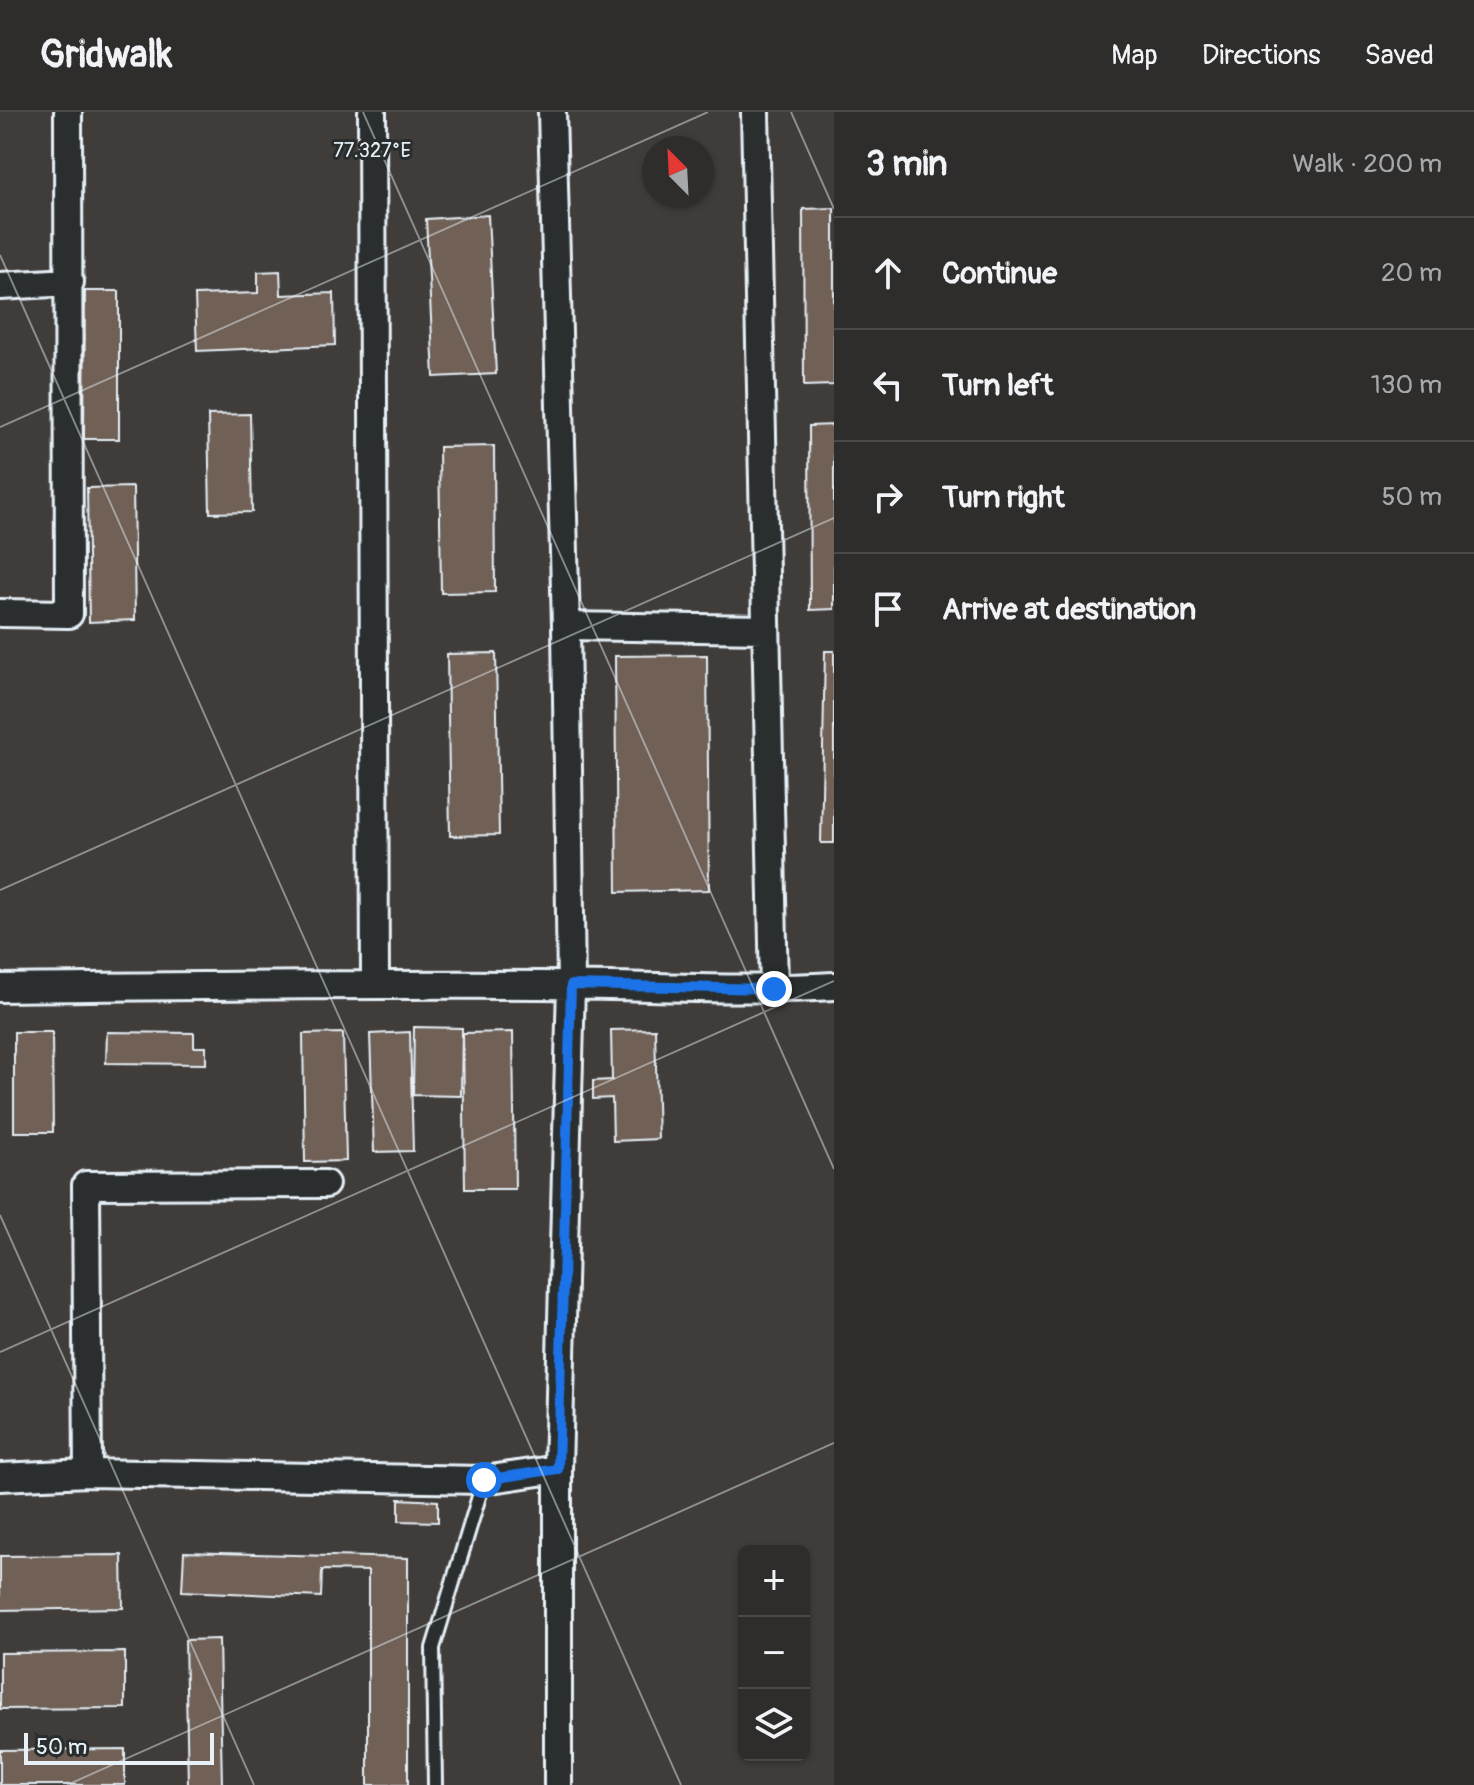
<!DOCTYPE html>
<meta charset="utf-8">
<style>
:root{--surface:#2f2d2c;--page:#373534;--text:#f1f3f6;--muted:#a7a8a9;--line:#4a4948}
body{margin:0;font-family:Pangolin,sans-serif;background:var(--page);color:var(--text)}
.controls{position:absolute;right:24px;bottom:24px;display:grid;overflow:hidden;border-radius:12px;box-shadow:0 2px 6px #0004}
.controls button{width:72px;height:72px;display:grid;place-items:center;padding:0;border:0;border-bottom:2px solid var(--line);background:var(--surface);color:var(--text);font:40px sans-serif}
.compass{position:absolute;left:642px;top:24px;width:72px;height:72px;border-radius:50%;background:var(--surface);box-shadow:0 2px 6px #0004;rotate:336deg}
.scale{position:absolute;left:24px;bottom:20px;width:190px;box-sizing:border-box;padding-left:8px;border:4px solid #e8f1f8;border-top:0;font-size:22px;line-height:28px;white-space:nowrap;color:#e8f1f8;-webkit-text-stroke:6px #2a2d2e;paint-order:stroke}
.stop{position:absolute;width:24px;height:24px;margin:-18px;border:6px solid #1a73e8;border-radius:50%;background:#fff}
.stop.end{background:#1a73e8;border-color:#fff;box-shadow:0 2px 8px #0008}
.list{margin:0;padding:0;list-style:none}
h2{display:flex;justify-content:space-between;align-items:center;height:104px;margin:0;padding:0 32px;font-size:34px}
h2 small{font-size:26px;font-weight:400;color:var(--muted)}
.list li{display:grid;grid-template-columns:52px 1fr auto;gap:24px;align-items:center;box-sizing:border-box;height:112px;padding:0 32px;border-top:2px solid var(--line)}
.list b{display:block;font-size:30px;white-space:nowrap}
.list em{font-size:26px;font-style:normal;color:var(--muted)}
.icon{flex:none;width:44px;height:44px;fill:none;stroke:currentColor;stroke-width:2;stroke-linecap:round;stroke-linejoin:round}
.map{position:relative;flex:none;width:834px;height:1673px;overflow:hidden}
header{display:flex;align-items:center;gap:48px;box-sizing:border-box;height:112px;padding:0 40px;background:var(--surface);border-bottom:2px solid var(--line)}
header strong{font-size:38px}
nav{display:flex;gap:44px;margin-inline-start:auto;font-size:28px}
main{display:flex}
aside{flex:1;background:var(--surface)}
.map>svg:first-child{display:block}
.building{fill:#6f6056;stroke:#e8f1f8;stroke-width:2}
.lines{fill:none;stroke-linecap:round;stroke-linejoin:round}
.lane-casing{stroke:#e8f1f8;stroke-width:18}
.street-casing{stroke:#e8f1f8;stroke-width:32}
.lane{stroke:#2a2d2e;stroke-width:12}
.street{stroke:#2a2d2e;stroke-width:26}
.route{stroke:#1a73e8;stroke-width:10}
.ticks{fill:none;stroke:#e8f1f8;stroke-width:2;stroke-opacity:0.45}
.ticks-label{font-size:20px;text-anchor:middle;fill:#e8f1f8;stroke:#2a2d2e;stroke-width:6;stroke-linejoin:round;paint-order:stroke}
</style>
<header>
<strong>Gridwalk</strong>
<nav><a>Map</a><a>Directions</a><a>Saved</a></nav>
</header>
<main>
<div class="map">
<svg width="834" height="1673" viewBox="0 0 834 1673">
<rect width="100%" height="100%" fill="#3f3c3a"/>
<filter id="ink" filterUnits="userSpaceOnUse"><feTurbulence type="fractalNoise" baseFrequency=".0125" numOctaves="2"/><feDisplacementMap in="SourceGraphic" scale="16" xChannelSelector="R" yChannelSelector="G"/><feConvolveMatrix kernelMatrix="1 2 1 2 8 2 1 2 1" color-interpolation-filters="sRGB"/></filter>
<g filter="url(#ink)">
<path class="building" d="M834 96V273L804 274 803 97Z
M488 103 496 262 434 265 426 107Z
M280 159 281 183 334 181 335 233 197 239 195 183 258 181V160Z
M85 179H119V327H84Z
M250 302 252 400 210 401 208 303Z
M834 313V497L810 498 809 314Z
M494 334 495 480 441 481 439 335Z
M133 375 135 508 89 510 87 376Z
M825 539H834V731H821Z
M496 541 499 723 450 724 447 542Z
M707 543 709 778 617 780 615 544Z
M414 915 462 916 461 984 413 983Z
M655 917 658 1027 613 1029 612 986 593 987V969L612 968 611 918Z
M14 920H52L53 1020H14Z
M107 920 194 921V935H206V952L106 951Z
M410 920 413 1039 374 1040 370 922Z
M513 920 515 1077H465L463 921Z
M343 921 346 1049 305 1050 303 922Z
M399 1387 438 1389V1410L399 1409Z
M184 1440 408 1446V1673H368V1459L322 1458 321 1485 182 1479Z
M122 1443 123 1496 0 1498V1444Z
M219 1527 222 1673H188L185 1528Z
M125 1540V1596L0 1597V1541Z
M125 1637V1673H0V1638Z"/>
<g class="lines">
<defs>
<path id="lane" d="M435 1673 433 1536 484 1368"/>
<path id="street" d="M372 0 375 872
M552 0 566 514 571 873 558 1357V1673
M755 0 774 877
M0 174 70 170
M0 501 69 502 68 0
M566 514 766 517
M0 876C179 874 359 872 538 873 637 873 735 880 834 874
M88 1361 86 1073 325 1072
M0 1365 88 1361 484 1368 558 1357"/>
</defs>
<use href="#lane" class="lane-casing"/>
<use href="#street" class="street-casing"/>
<use href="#lane" class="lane"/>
<use href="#street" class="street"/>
</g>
</g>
<g class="lines" filter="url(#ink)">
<path class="route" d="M484 1368 558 1357 571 873 774 877"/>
</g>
<path class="ticks" d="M363 0 834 1057M791 0 834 97M0 143 681 1673M0 315 708 0M0 778 834 406M0 1103 254 1673M0 1240 834 869M67 1673 834 1331"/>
<g class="ticks-label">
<text x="372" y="45">77.327°E</text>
</g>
</svg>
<div class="controls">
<button>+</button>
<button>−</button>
<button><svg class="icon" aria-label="layers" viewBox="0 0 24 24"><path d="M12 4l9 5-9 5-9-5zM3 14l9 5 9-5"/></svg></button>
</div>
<svg class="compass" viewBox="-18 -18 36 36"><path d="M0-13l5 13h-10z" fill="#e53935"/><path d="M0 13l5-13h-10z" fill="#a7a8a9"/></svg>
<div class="scale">50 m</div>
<div class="stop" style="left:484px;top:1368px"></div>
<div class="stop end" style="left:774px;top:877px"></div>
</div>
<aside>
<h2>3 min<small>Walk · 200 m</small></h2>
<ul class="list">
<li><svg class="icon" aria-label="ahead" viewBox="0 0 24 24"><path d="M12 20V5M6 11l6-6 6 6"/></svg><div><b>Continue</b></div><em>20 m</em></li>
<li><svg class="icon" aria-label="left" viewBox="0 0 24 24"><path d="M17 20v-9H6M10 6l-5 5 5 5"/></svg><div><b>Turn left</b></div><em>130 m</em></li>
<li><svg class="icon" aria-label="right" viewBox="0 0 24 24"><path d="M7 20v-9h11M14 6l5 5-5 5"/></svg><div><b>Turn right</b></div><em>50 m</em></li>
<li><svg class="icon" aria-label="arrive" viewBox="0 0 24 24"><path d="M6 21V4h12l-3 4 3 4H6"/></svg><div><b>Arrive at destination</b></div></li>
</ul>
</aside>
</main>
